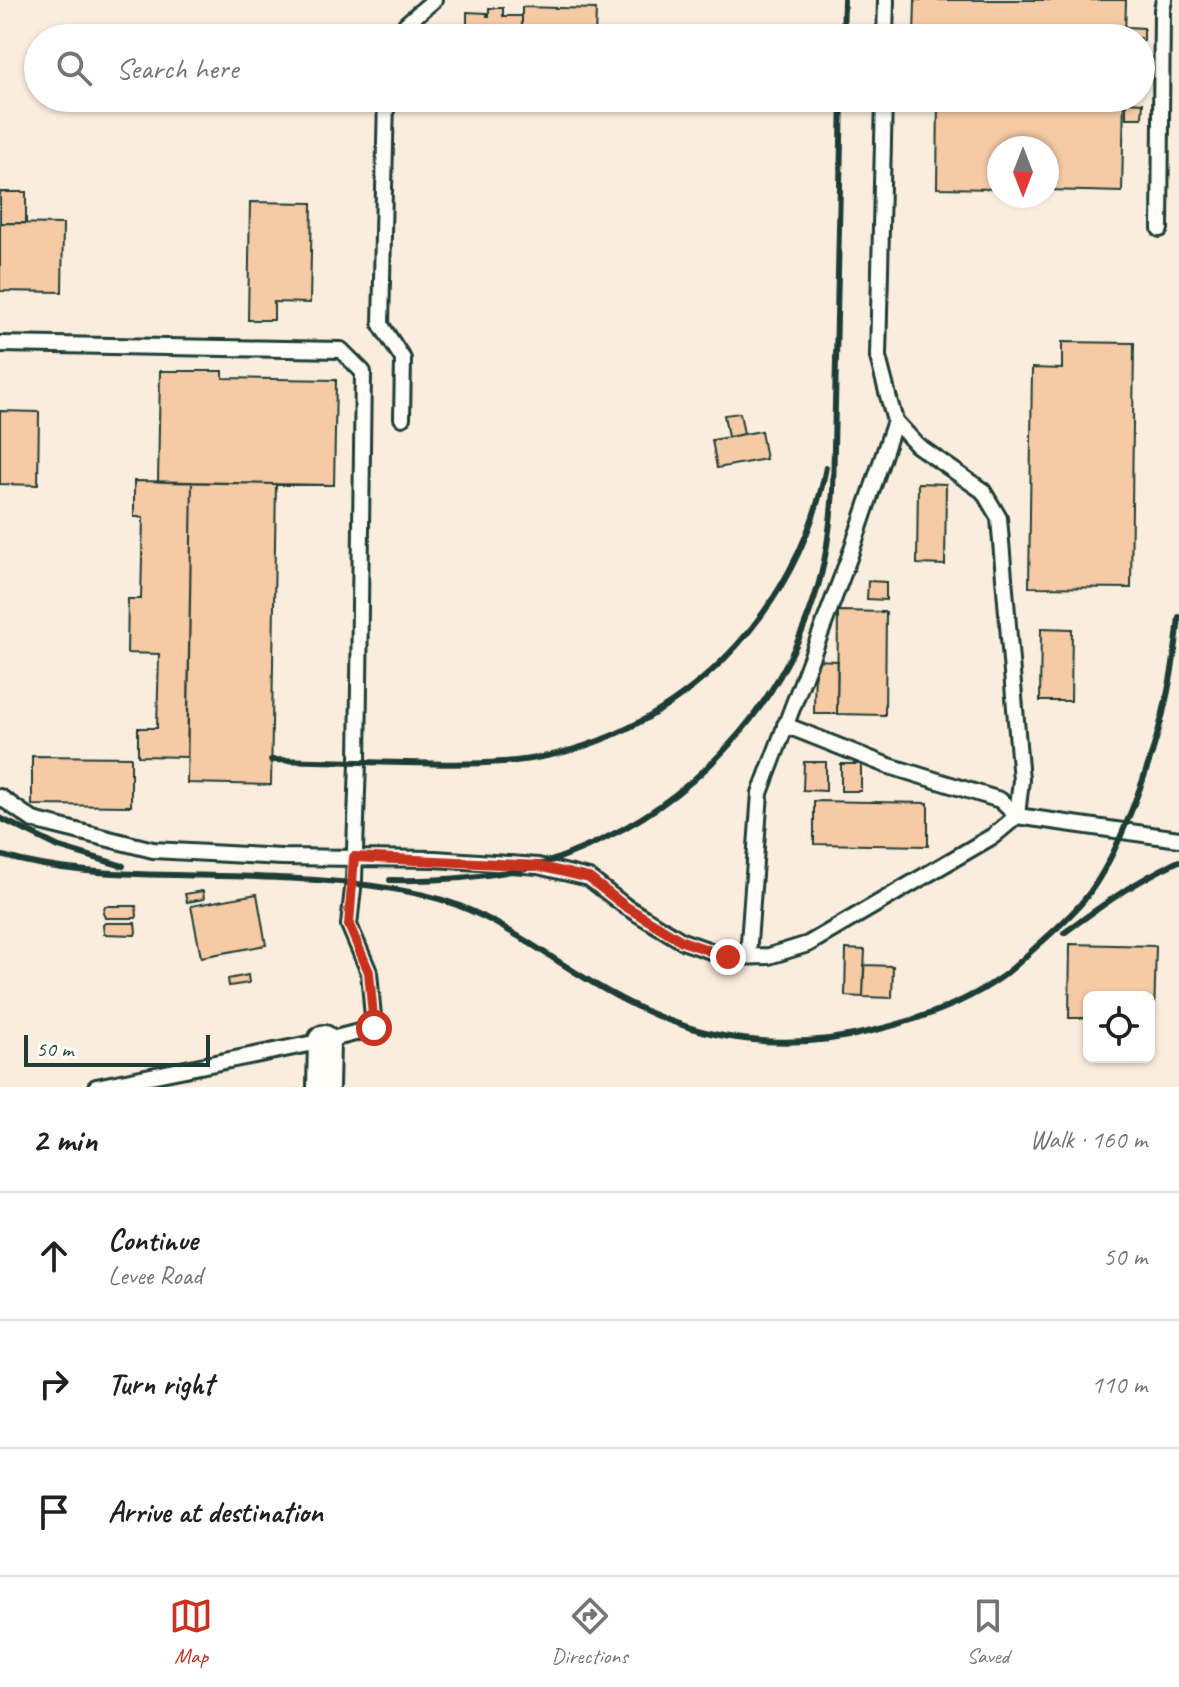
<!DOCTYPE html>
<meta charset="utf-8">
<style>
:root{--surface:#fff;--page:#f6f6f6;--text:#202124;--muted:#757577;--line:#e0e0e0;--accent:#c8321e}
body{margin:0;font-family:Caveat,sans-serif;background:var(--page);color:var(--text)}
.controls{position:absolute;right:24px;bottom:24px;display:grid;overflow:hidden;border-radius:12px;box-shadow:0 2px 6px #0004}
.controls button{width:72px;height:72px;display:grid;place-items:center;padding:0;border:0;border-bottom:2px solid var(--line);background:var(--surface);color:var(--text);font:40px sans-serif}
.compass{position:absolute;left:987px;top:136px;width:72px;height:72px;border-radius:50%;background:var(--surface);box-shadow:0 2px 6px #0004;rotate:180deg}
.scale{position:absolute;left:24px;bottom:20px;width:186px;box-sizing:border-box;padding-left:8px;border:4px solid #1f3d34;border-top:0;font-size:22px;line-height:28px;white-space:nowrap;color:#1f3d34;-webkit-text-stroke:6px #fdfcf7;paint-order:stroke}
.stop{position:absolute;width:24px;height:24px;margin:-18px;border:6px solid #c8321e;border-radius:50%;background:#fff}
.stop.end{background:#c8321e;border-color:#fff;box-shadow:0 2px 8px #0008}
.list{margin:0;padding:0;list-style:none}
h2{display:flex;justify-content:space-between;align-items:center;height:104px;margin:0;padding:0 32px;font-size:34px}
h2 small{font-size:26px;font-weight:400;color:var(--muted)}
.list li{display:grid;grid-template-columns:52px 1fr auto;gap:24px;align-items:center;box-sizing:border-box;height:128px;padding:0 32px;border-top:2px solid var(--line)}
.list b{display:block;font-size:30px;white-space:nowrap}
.list p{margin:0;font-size:26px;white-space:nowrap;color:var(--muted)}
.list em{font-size:26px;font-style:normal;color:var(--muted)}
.icon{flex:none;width:44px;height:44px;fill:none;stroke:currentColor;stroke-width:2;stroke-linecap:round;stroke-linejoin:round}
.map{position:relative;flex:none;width:1179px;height:1087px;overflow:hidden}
.search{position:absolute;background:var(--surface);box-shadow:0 2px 6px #0004;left:24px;right:24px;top:24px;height:88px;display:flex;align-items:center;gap:20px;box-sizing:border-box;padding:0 28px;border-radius:44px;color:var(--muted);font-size:30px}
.sheet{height:488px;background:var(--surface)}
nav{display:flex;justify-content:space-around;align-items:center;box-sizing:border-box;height:112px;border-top:2px solid var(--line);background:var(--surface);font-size:22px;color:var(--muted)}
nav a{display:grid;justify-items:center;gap:4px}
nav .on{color:var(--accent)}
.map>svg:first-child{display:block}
.building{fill:#f6caa5;stroke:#1f3d34;stroke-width:2}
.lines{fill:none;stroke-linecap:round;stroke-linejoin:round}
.service-casing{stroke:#1f3d34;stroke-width:20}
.minor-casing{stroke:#1f3d34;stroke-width:36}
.service{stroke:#fdfcf7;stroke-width:14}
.minor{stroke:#fdfcf7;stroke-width:30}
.rail{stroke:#1f3d34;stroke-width:6}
.route{stroke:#c8321e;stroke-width:10}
</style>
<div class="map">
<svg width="1179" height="1087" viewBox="0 0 1179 1087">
<rect width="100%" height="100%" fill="#fbedde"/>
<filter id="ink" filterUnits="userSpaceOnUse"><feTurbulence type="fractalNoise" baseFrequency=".0125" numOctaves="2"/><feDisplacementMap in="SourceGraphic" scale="16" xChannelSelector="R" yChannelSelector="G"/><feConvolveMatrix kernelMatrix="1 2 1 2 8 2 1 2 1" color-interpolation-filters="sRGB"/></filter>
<g filter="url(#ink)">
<path class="building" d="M915 0H1126L1125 38H914Z
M522 7 596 9 595 38H522Z
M489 8H503V16H522V30H503L508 38H484L487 33H467V12L487 13V16H489Z
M1127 27 1144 28V41H1141V38H1127Z
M938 98H1124L1122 192 1047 190V148H999V189L937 188Z
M1126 102 1143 103 1142 118H1126Z
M0 192H26V223H0Z
M250 202 312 203 310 303 274 302V320H248Z
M0 223 63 224 62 292 0 291Z
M1062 342 1134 343 1131 588 1029 587 1032 368 1062 369Z
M160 371H223V378L336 380 334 485 158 482Z
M0 411 39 412 38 485 0 484Z
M740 413 744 434 728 437 724 415Z
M761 431 766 459 717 468 712 440Z
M134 481 192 482 187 757 138 756V728H157L159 654 127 653 128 599H141L143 517H134Z
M192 482 276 484 271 785 187 783Z
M918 483 946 484 945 565 917 564Z
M868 581 886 582V600L867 599Z
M838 611 886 612 885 715 837 714Z
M1041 628 1072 629 1071 701H1040Z
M815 660 838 661 837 714H814Z
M32 756 131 757V806L32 805Z
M804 762H826V791L803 790Z
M841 764H861V791H841Z
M814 801 928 803V846L814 844Z
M203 891 204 899 187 902 185 894Z
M257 894 266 945 201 957 191 906Z
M105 906H136L137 916 136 918H105L103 912Z
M105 923H135L136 932 135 935 104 934 103 925Z
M1070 944 1156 946 1154 1019H1149V997H1089V1018H1069Z
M846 949 865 950 863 997 845 996Z
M864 965 893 966 892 998 863 997Z
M248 975 249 983 229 986 228 979Z"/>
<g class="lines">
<defs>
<path id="service" d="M401 38 406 24 434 0
M885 38 886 0
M386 98 381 325 403 359 402 418
M884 98 878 357 887 392 895 421 917 445 983 491 999 518 1021 780 1017 816
M1160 229 1162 10 1164 0
M0 344 341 350 363 372 358 762 354 879 349 925 369 972 374 1028 324 1041 96 1087
M785 725 886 765 1000 800 1017 816
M0 797 33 820 153 850 282 857 435 859 538 866 589 878 625 906 682 941 728 957 769 956 808 944 993 836 1017 816 1179 839
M748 956 760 793 849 558 895 421"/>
<path id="minor" d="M323 1087 324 1041"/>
</defs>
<use href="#service" class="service-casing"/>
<use href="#minor" class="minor-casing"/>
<use href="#service" class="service"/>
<use href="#minor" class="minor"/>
<path class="rail" d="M843 38 844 0
M271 760C316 761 360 762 404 763 447 764 489 765 531 759 679 736 799 613 826 467
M0 818 59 847 123 866
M0 855C57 872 116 874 175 875 259 877 342 877 424 895 488 909 538 951 593 983 620 999 649 1014 679 1024 742 1046 811 1047 876 1030 921 1019 966 1003 1003 976 1015 967 1026 956 1037 946 1053 932 1070 917 1084 900 1105 874 1120 840 1132 809 1157 747 1173 684 1179 617
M390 880C439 881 486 878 535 866 552 862 569 854 586 847 693 801 778 711 814 599 826 564 830 528 833 491L842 98
M1064 933C1101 906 1137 880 1179 861"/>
</g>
</g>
<g class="lines" filter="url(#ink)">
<path class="route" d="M374 1028 369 972 349 925 354 857 538 866 589 878 625 906 682 941 728 957"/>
</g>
</svg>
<div class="controls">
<button><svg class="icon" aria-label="locate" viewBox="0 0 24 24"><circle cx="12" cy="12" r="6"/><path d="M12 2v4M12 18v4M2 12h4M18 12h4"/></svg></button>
</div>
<svg class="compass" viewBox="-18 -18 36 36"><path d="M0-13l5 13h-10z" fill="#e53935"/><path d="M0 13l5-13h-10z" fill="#757577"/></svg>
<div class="scale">50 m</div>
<div class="stop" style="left:374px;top:1028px"></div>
<div class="stop end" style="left:728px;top:957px"></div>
<div class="search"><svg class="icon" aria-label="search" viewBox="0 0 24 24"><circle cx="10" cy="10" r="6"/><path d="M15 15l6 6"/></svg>Search here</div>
</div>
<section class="sheet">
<h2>2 min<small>Walk · 160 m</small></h2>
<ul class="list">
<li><svg class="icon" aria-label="ahead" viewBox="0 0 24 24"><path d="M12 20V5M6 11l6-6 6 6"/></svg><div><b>Continue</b><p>Levee Road</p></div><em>50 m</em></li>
<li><svg class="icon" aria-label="right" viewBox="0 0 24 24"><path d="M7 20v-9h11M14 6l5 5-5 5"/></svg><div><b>Turn right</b></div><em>110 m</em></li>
<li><svg class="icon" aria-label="arrive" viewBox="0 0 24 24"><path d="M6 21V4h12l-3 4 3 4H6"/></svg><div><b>Arrive at destination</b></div></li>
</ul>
</section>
<nav>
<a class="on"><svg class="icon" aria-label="map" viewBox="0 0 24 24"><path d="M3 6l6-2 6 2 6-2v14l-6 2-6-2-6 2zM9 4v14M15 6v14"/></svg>Map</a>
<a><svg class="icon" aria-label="directions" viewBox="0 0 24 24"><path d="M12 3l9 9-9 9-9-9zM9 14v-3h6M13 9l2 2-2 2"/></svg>Directions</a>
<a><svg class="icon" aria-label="saved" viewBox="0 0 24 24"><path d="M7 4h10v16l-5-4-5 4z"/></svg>Saved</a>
</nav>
